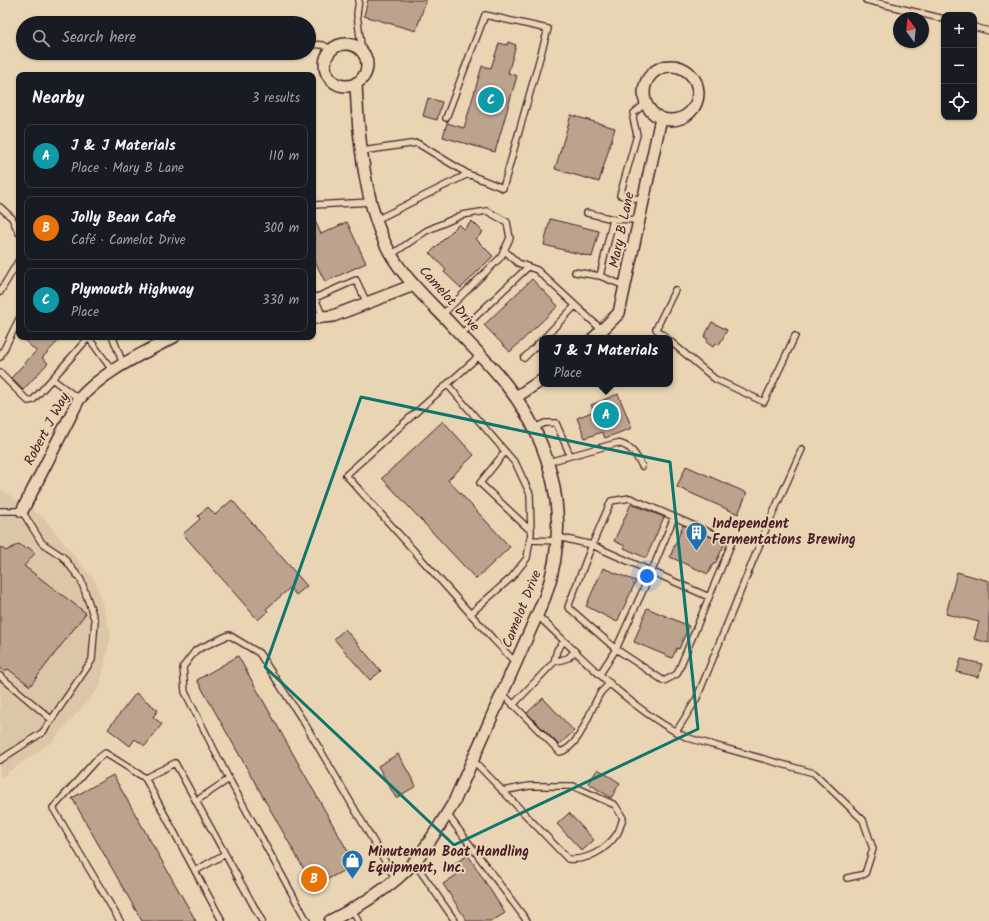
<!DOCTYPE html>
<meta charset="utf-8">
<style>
:root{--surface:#171b24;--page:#242831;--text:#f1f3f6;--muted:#9ea1a6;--line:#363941;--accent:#1f6fb2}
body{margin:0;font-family:Kalam,sans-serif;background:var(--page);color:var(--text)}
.controls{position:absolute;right:12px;top:12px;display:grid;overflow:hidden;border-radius:8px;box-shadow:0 1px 3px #0004}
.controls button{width:36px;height:36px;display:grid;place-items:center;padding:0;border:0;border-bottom:1px solid var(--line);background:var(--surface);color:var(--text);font:20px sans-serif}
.compass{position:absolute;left:893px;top:12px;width:36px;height:36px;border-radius:50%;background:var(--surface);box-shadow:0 1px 3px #0004;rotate:345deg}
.you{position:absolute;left:647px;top:576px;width:14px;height:14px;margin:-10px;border:3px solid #fff;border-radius:50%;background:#1a73e8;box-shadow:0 0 0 6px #1a73e833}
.badge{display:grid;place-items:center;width:26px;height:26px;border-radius:50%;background:var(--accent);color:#fff;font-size:13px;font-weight:700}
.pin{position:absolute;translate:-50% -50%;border:2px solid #fff;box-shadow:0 1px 4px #0006}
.popup{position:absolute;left:539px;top:335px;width:134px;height:52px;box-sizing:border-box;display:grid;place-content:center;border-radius:8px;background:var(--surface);filter:drop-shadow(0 1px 3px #0005);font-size:13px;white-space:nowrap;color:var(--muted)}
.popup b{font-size:15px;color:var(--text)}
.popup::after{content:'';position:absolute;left:50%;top:100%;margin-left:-8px;border:8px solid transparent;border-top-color:var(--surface)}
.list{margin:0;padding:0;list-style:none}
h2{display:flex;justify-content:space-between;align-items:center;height:52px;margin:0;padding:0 16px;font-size:17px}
h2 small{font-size:13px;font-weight:400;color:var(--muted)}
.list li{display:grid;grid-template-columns:26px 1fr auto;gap:12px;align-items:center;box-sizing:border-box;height:64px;margin:0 8px 8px;padding:0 8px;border:1px solid var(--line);border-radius:8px}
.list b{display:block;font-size:15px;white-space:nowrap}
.list p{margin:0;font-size:13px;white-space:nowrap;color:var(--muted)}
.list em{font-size:13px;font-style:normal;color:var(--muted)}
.icon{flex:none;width:22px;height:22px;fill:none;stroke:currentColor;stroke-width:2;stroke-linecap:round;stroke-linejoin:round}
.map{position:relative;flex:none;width:989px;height:921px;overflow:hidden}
.search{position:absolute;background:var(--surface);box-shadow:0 1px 3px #0004;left:16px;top:16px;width:300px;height:44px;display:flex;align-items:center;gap:10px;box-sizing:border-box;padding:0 14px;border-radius:22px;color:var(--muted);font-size:15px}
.panel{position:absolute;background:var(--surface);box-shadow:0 1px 3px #0004;left:16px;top:72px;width:300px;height:268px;border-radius:8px}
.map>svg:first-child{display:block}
.built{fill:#dcc6a8}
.building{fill:#bca38d;stroke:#4a1f2b}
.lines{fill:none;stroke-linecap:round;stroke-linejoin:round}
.service-casing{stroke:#4a1f2b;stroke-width:8}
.minor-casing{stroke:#4a1f2b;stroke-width:14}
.service{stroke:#e9d5b3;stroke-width:5.5}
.minor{stroke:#e9d5b3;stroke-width:11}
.marked{fill:none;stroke:#0f766e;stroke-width:3;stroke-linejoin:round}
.labels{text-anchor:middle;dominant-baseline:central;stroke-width:4;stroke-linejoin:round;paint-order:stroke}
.street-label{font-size:14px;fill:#4a1f2b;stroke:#e9d5b3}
.poi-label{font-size:14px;font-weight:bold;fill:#4a1f2b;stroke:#e9d5b3;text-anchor:start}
</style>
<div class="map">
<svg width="989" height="921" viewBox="0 0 989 921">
<rect width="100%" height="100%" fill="#e9d5b3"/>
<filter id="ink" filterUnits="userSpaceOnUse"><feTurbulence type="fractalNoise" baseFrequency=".025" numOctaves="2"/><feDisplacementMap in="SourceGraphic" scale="8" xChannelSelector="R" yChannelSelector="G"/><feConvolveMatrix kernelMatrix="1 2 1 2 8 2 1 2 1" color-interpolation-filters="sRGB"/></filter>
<g filter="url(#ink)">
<path class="built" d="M0 489 43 517 96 582 111 634 100 687 52 742 0 778Z"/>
<path class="building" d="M368 0H426L416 31 364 16Z
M508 42 516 45 508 73 517 76 495 152 443 137 447 123 464 128 482 66 491 68 499 43 507 45Z
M428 98 442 102 437 120 423 116Z
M571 115 615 128 599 182 555 169Z
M313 216 321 234 347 222 366 263 325 282 313 257Z
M550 219 599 231 592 257 544 245Z
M472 221 483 232 476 239 493 256 461 288 444 272 446 270 430 253 459 224 464 229Z
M532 279 558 306 510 352 484 325Z
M712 322 727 330 719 345 715 343 713 347 706 342 708 339 704 337Z
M21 337H62L42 358 48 363 23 390 11 378 36 351Z
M618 394 632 428 605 438 602 432 585 438 577 418 594 411 591 405Z
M443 421 474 455 448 480 510 547 476 579 382 478Z
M686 466 747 493 738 514 677 487Z
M232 500 307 586 296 595 290 588 266 609 268 611 258 620 183 534 200 519 198 516 208 507 215 515Z
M631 504 664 517 646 558 624 548 625 546 614 541Z
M683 525 725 543 715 564H713L708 574 670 557Z
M19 544 26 549 28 547 35 553 24 566 86 613 30 686 8 669 5 672 0 668V547L6 551Z
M603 568 636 581 617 622 586 606Z
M957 572 989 581V643L974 639 979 622 946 614Z
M647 608 689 626 679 649 677 648 672 658 634 642Z
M345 629 381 671 370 680 334 639Z
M238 656 355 864 314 887 197 680Z
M961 659 982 664 978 677 957 672Z
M136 693 158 710 153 717 162 724 145 746 135 739 130 746 108 729Z
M543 698 574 731 559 745 527 713Z
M398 754 416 786 396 798 378 766Z
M598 769 620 783 611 798 588 783Z
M113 775 196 921H142L72 798Z
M569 813 594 840 582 851 557 824Z
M468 855 505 913 492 921H467L443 884 458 874 452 865Z"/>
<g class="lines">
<defs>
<path id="service" d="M359 0 357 14 362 53
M866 0 944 19
M974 27 989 31
M309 44 323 45 332 50
M446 118 485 15 548 29 503 188 468 174
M362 151 417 143 468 174 376 220
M643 200 620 195 637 135 633 118 634 113 646 103
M313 205 372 202
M0 207 12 218 19 233
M587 213 613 219 639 220
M504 250 518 263 537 270 602 330
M391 255 426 231 462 215 487 211 507 222 510 238 501 257 442 315
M575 272 600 276 625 286
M600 276 613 219
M0 292 19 260
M314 296 323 317
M315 298 356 280 367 303
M460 335 470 326 473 319 528 267
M88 337 112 370
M115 337 113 338 123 364
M544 338 575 306
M667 338 656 329 675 290
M670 341 715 379 764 402 795 336
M480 355 346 475 493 639 516 663
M0 357 19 319
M524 358 542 340
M0 373 28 401 33 400 52 379
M447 384 516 464 530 494 531 533 527 558 512 577 470 614
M79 399 52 379 89 337
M534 428 545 423H556L570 455
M505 452 480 483 531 531
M548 462 617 443C632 446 635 454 642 466
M0 511H22L42 543 63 557 81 580 95 621 92 660 43 732 0 760
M674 517 651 573 616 649 568 607 592 545 709 597
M558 537 592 545 611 501 630 498 732 542 677 674 664 681 616 649 600 674
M530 540 558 541
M537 615C581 656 624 703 676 732L696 700 768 524 802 449
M554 662 568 658 575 651
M0 676 52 720
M503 694 560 752C581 747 590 708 601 692 604 689 607 686 610 683
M513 705 554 662 557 650 564 641
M676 732 688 738 814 773 863 820 873 849 865 874 847 878
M473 760 568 859C587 861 606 850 617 834 620 830 621 823 623 818L615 805 573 786H529L502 791
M229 779 307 921
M196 801 229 779 185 692 183 667 196 650 229 635 259 653 305 724 396 880
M447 814 527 921
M414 862 455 921
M195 871 225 854
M352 909 358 921
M120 921 53 808 95 761 105 753 145 778
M222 921 145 778 175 763 262 921"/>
<path id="minor" d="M325 65a21 21 0 1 1 42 0a21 21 0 1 1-42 0Z
M644 93a27 27 0 1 1 54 0a27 27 0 1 1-54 0Z
M313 318 333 316 414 285
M594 338 619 313 661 118
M516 397 542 380
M22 511 79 399C105 370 140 355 174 337
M330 921C361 905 391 888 415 861 430 843 442 822 454 802L545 597C572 521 554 444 504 382 488 361 467 342 449 322 428 300 404 278 389 251 364 205 358 135 356 83"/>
</defs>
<use href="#service" class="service-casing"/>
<use href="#minor" class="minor-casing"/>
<use href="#service" class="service"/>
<use href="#minor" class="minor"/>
</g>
</g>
<path class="marked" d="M361 397 670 462 698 729 454 845 265 667Z"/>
<defs>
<symbol id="building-pin" viewBox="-11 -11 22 30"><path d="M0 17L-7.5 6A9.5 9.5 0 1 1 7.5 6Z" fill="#1f6fb2" stroke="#e9d5b3"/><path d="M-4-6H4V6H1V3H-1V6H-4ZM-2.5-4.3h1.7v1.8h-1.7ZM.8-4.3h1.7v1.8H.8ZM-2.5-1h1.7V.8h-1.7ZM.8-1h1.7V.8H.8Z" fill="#fff"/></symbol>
<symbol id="shop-pin" viewBox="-11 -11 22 30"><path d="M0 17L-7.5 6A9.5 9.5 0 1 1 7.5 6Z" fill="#1f6fb2" stroke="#e9d5b3"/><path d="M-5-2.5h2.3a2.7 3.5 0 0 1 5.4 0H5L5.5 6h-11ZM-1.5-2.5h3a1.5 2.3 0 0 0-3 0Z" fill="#fff"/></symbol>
</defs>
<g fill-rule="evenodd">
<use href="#building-pin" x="684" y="520" width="25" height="34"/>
<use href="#shop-pin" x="340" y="848" width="25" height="34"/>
</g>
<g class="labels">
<g class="street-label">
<text transform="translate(622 230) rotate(-78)">Mary B Lane</text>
<text transform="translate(449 299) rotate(48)">Camelot Drive</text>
<text transform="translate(47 429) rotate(-62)">Robert J Way</text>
<text transform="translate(522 609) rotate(-68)">Camelot Drive</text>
</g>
<g class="poi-label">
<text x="712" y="524">Independent<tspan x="712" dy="16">Fermentations Brewing</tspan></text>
<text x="368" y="852">Minuteman Boat Handling<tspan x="368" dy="16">Equipment, Inc.</tspan></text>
</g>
</g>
</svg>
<div class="controls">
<button>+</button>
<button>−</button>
<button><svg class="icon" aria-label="locate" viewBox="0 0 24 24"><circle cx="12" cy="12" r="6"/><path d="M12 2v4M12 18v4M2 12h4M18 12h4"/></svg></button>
</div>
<svg class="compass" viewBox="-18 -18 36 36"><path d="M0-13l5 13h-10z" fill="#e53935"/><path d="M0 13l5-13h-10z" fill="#9ea1a6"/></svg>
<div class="you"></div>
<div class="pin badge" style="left:606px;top:415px;background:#0f9aa8">A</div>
<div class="popup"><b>J &amp; J Materials</b>Place</div>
<div class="pin badge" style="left:314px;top:879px;background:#e8710a">B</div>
<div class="pin badge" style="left:491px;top:100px;background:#0f9aa8">C</div>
<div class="search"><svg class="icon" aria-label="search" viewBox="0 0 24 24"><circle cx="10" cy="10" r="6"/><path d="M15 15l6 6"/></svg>Search here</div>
<section class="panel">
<h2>Nearby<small>3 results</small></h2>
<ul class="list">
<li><span class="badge" style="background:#0f9aa8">A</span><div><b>J &amp; J Materials</b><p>Place · Mary B Lane</p></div><em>110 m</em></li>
<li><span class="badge" style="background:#e8710a">B</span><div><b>Jolly Bean Cafe</b><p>Café · Camelot Drive</p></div><em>300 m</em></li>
<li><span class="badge" style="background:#0f9aa8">C</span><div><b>Plymouth Highway</b><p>Place</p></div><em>330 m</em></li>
</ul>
</section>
</div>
